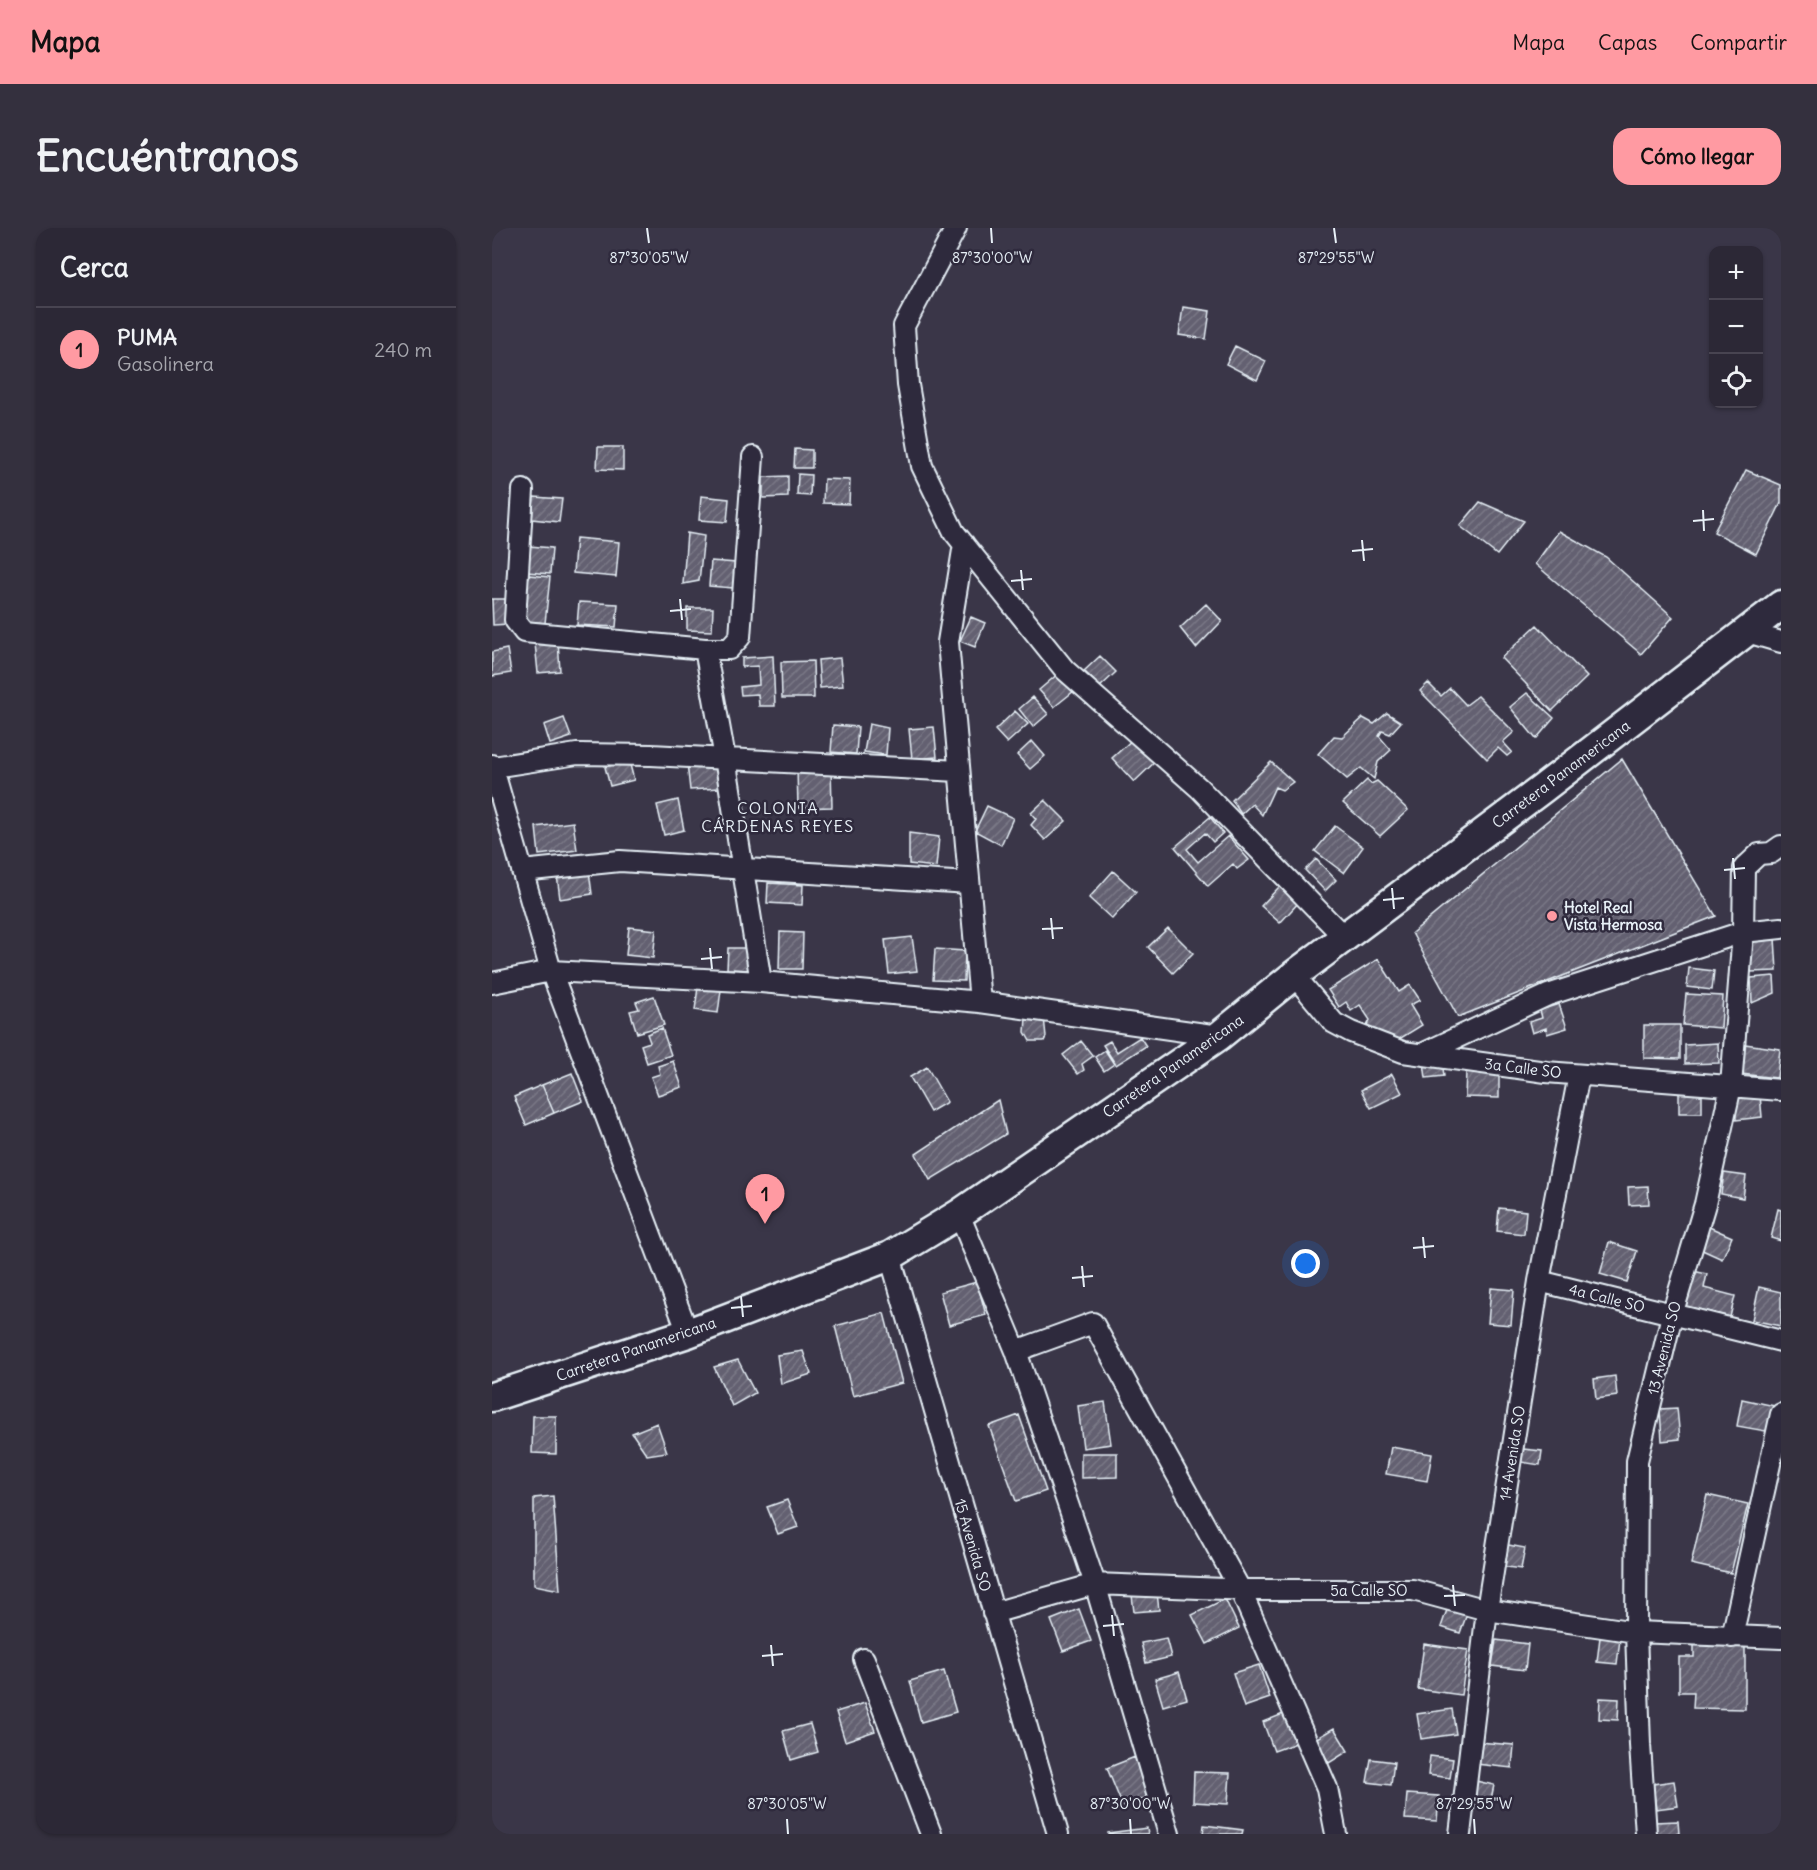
<!DOCTYPE html>
<html lang="es">
<meta charset="utf-8">
<style>
:root{--surface:#2c2836;--page:#34303e;--text:#f1f3f6;--muted:#a6a6ad;--line:#484451;--accent:#ff9aa2}
body{margin:0;font-family:Delius,sans-serif;background:var(--page);color:var(--text)}
.controls{position:absolute;right:18px;top:18px;display:grid;overflow:hidden;border-radius:12px;box-shadow:0 2px 4px #0004}
.controls button{width:54px;height:54px;display:grid;place-items:center;padding:0;border:0;border-bottom:2px solid var(--line);background:var(--surface);color:var(--text);font:30px sans-serif}
.you{position:absolute;left:814px;top:1036px;width:21px;height:21px;margin:-15px;border:4px solid #fff;border-radius:50%;background:#1a73e8;box-shadow:0 0 0 9px #1a73e833}
.badge{display:grid;place-items:center;width:39px;height:39px;border-radius:50%;background:var(--accent);color:#111;font-size:20px;font-weight:700}
.pin{position:absolute;translate:-50% -50px;filter:drop-shadow(0 2px 3px #0008)}
.pin::after{content:'';position:absolute;top:32px;width:21px;height:18px;background:inherit;clip-path:polygon(0 0,100% 0,50% 100%)}
.list{margin:0;padding:0;list-style:none}
h2{display:flex;justify-content:space-between;align-items:center;height:78px;margin:0;padding:0 24px;font-size:26px}
h2 small{font-size:20px;font-weight:400;color:var(--muted)}
.list li{display:grid;grid-template-columns:39px 1fr auto;gap:18px;align-items:center;box-sizing:border-box;height:84px;padding:0 24px;border-top:2px solid var(--line)}
.list b{display:block;font-size:22px;white-space:nowrap}
.list p{margin:0;font-size:20px;white-space:nowrap;color:var(--muted)}
.list em{font-size:20px;font-style:normal;color:var(--muted)}
.icon{flex:none;width:33px;height:33px;fill:none;stroke:currentColor;stroke-width:2;stroke-linecap:round;stroke-linejoin:round}
.map{position:relative;flex:none;width:1289px;height:1606px;overflow:hidden;border-radius:18px}
header{display:flex;align-items:center;gap:36px;box-sizing:border-box;height:84px;padding:0 30px;background:var(--accent);color:#111}
header strong{font-size:28px}
nav{display:flex;gap:33px;margin-inline-start:auto;font-size:21px}
.intro{display:flex;align-items:center;justify-content:space-between;box-sizing:border-box;height:144px;padding:0 36px}
h1{margin:0;font-size:42px}
.button{padding:15px 27px;border-radius:18px;background:var(--accent);color:#111;font-size:21px;font-weight:700}
main{display:flex;gap:36px;padding:0 36px}
aside{flex:1;background:var(--surface);border-radius:18px;box-shadow:0 2px 4px #0004}
.map>svg:first-child{display:block}
.building{fill:url(#building-hatch);stroke:#e8f1f8;stroke-width:1.5}
.lines{fill:none;stroke-linecap:round;stroke-linejoin:round}
.minor-casing{stroke:#e8f1f8;stroke-width:24}
.highway-casing{stroke:#e8f1f8;stroke-width:33}
.minor{stroke:#2f2a3d;stroke-width:20}
.highway{stroke:#2f2a3d;stroke-width:28}
.ticks{fill:none;stroke:#e8f1f8;stroke-width:2}
.poi-dot{fill:#ff9aa2;stroke:#2f2a3d;stroke-width:2}
.labels{text-anchor:middle;dominant-baseline:central;stroke-width:5;stroke-linejoin:round;paint-order:stroke}
.street-label{font-size:15px;fill:#e8f1f8;stroke:#2f2a3d}
.poi-label{font-size:15px;font-weight:bold;fill:#e8f1f8;stroke:#2f2a3d;text-anchor:start}
.neighbourhood-label{font-size:16px;letter-spacing:1.5px;fill:#e8f1f8;stroke:#2f2a3d}
.ticks-label{font-size:15px;text-anchor:middle;fill:#e8f1f8;stroke:#2f2a3d;stroke-width:5;stroke-linejoin:round;paint-order:stroke}
</style>
<header>
<strong>Mapa</strong>
<nav><a>Mapa</a><a>Capas</a><a>Compartir</a></nav>
</header>
<div class="intro"><h1>Encuéntranos</h1><a class="button">Cómo llegar</a></div>
<main>
<aside>
<h2>Cerca<small></small></h2>
<ul class="list">
<li><span class="badge">1</span><div><b>PUMA</b><p>Gasolinera</p></div><em>240 m</em></li>
</ul>
</aside>
<div class="map">
<svg width="1289" height="1606" viewBox="0 0 1289 1606">
<defs>
<pattern id="building-hatch" width="6" height="6" patternUnits="userSpaceOnUse" patternTransform="scale(1.5)"><rect width="6" height="6" fill="#636171"/><path d="M-1 1l2-2M0 6l6-6M5 7l2-2" fill="none" stroke="#797886"/></pattern>
</defs>
<rect width="100%" height="100%" fill="#3a3648"/>
<filter id="ink" filterUnits="userSpaceOnUse"><feTurbulence type="fractalNoise" baseFrequency=".0167" numOctaves="2"/><feDisplacementMap in="SourceGraphic" scale="12" xChannelSelector="R" yChannelSelector="G"/><feConvolveMatrix kernelMatrix="1 2 1 2 8 2 1 2 1" color-interpolation-filters="sRGB"/></filter>
<g filter="url(#ink)">
<path class="building" d="M691 79 718 83 714 111 687 107Z
M743 118 774 133 765 152 734 136Z
M106 219H131V242L105 241Z
M303 221 320 222V240H302Z
M1254 242 1289 257V275L1264 326 1222 304Z
M306 246 319 247 318 268 305 267Z
M296 248V269L271 270V249Z
M332 251 358 252 357 276 331 275Z
M209 268 237 271 235 294 207 292Z
M42 269 70 271 67 294 40 291Z
M988 274 1032 293 1005 327 968 298Z
M1067 303 1114 329 1181 389 1149 426 1043 336Z
M195 305 212 308 207 353 191 356Z
M84 310 127 314 124 349 81 345Z
M37 318 60 320 58 346 35 344Z
M219 333 244 335 241 360 217 358Z
M37 347 58 349 53 395 31 393Z
M0 371H17L18 396 1 397Z
M87 374 126 376 124 399 85 397Z
M714 376 730 393 704 420 688 400Z
M195 380H221L220 403 195 402Z
M479 389 493 395 483 419 468 413Z
M1045 397 1095 449 1060 483 1009 430Z
M66 413 68 443 46 445 43 415Z
M15 421 19 445 0 448V424Z
M281 428 283 478H267L266 466 249 467 248 459 267 457 266 438 250 439V430Z
M608 428 624 444 608 459 592 443Z
M348 430 351 458 328 460 326 432Z
M321 433 322 470H290L289 434Z
M567 445 582 463 562 479 547 462Z
M936 455 949 468 958 460 974 477 986 468 1022 504 1011 514 1020 524 1015 528 1006 520 995 531 928 463Z
M1035 465 1062 490 1044 511 1018 479Z
M541 469 556 486 541 499 527 481Z
M523 483 536 496 515 515 503 502Z
M895 485 909 494 898 506 890 503 887 508 899 522 886 534 882 551 869 540 855 551 826 526 842 508 850 509 871 490 882 496Z
M72 490 79 509 58 516 52 497Z
M377 496 396 500 394 527 372 524Z
M341 497 366 499 364 526 339 524Z
M442 499 445 529 420 531 417 501Z
M642 510 664 533 642 554 620 530Z
M540 513 553 528 538 541 525 527Z
M1130 531 1224 688 966 789 920 705Z
M224 532 227 560 198 562 195 535Z
M137 533 142 552 118 558 113 539Z
M779 534 801 554 790 562 783 559 770 587 760 576 749 586 740 572Z
M339 539 340 579 306 580 305 540Z
M875 552 879 556 885 553 916 582 888 608 851 575Z
M186 572 192 602 172 607 165 577Z
M553 572 574 593 553 612 539 597 544 591 539 585Z
M495 578 521 590 509 617 483 603Z
M718 589 731 605 721 614 713 605 695 621 706 634 736 608 757 632 745 641 741 636 716 658 683 619Z
M81 594 85 622 47 627 44 599Z
M843 598 871 619 852 645 823 623Z
M417 605 447 609 444 639 417 636Z
M824 631 844 652 833 663 813 642Z
M97 643 100 666 68 671 65 647Z
M621 643 644 664 620 691 597 670Z
M276 655 311 657 310 677 275 675Z
M788 658 807 674 788 695 769 678Z
M137 699 164 702 161 730 134 727Z
M676 700 701 725 681 745 656 719Z
M288 704 311 705 310 741H287Z
M420 709 425 743 397 746 393 712Z
M1283 710 1285 743 1258 744 1256 711Z
M236 720H259L258 742 235 741Z
M443 721 473 723 472 753 441 752Z
M886 731 907 764 918 757 928 772 918 777 930 797 901 815 874 800 878 792 868 777 859 783 854 774 847 779 836 762Z
M1197 740 1222 743 1220 762 1195 759Z
M1282 748 1283 765 1260 775 1259 750Z
M206 759 229 762 226 785 203 782Z
M1194 766 1231 768 1229 800 1191 797Z
M162 768 172 797 145 805 138 783 147 781 144 774Z
M1067 776 1075 800 1055 806 1054 800 1040 805 1037 794 1050 790 1048 782Z
M552 789 554 809 552 813H538L533 804 534 790Z
M1152 797H1188V831L1152 830Z
M170 800 179 827 155 835 149 817 158 814 155 806Z
M648 809 654 818 624 837 611 817 618 813 625 824Z
M589 813 601 828 590 836 592 842 586 846 571 827Z
M1226 815 1227 835 1193 836V817Z
M1253 816 1288 821 1285 850 1249 846Z
M613 822 622 836 612 843 603 829Z
M181 833 190 859 166 867 159 849 168 846 166 838Z
M950 833 952 848 934 850 932 835Z
M435 839 455 874 438 884 418 849Z
M974 843 1007 844V870L973 869Z
M80 845 91 873 62 885 50 857Z
M900 846 910 865 879 880 869 862Z
M50 857 62 885 34 897 22 869Z
M1187 863H1210V885H1187Z
M1268 867 1270 889 1244 892 1242 869Z
M506 872 514 906 438 952 424 926Z
M1232 945 1254 948 1251 970 1229 966Z
M1156 958 1157 976 1137 977 1136 959Z
M1007 980 1034 983 1032 1006 1005 1003Z
M1286 981 1289 982V1013L1279 1010Z
M1215 998 1240 1009 1230 1031 1206 1020Z
M1117 1014 1145 1023 1135 1054 1108 1046Z
M1201 1043 1215 1046 1212 1060 1243 1068 1238 1089 1193 1079Z
M485 1054 494 1087 457 1097 448 1064Z
M1267 1059 1289 1064V1098L1260 1092Z
M999 1060 1022 1062 1019 1097 996 1095Z
M392 1085 410 1155 361 1168 343 1098Z
M311 1123 319 1146 289 1156 285 1127Z
M246 1132 263 1165 240 1178 222 1139Z
M1123 1148 1125 1168 1104 1171 1102 1151Z
M1250 1171 1283 1178 1279 1204 1245 1198Z
M613 1174 619 1216 591 1220 586 1178Z
M1185 1180 1188 1211 1170 1213 1168 1181Z
M527 1187 554 1263 524 1273 497 1198Z
M41 1188H64V1226L40 1225Z
M165 1195 175 1224 155 1227 140 1205Z
M899 1219 940 1226 935 1253 894 1246Z
M1031 1221 1050 1223 1048 1237 1029 1234Z
M589 1225H625V1249L589 1250Z
M1215 1267 1256 1276 1239 1345 1199 1336Z
M61 1268 68 1362 42 1357V1270Z
M295 1272 306 1299 286 1306 275 1279Z
M1011 1316 1033 1320 1029 1341 1008 1338Z
M665 1365 667 1382 642 1384 640 1367Z
M733 1371 747 1400 715 1416 700 1387Z
M957 1376 976 1383 968 1405 949 1399Z
M587 1381 599 1413 571 1423 559 1392Z
M1108 1409 1128 1411 1125 1436 1105 1434Z
M674 1410 679 1429 654 1435 649 1415Z
M1004 1412 1036 1416 1033 1442 1000 1438Z
M1202 1412H1253V1481L1201 1480 1202 1464H1187V1429H1202Z
M932 1416 976 1422 969 1467 926 1461Z
M767 1437 778 1470 752 1479 741 1445Z
M452 1443 464 1484 429 1494 418 1453Z
M687 1444 695 1471 671 1478 663 1451Z
M1108 1470 1127 1471 1126 1492 1107 1491Z
M373 1475 383 1503 353 1513 344 1484Z
M960 1481 964 1506 929 1511 925 1486Z
M796 1484 807 1514 782 1523 771 1494Z
M318 1496 326 1524 299 1532 291 1503Z
M842 1500 856 1523 837 1535 823 1511Z
M986 1514 1022 1517 1020 1540 984 1536Z
M938 1528 961 1531 958 1550 936 1547Z
M643 1529 658 1568 631 1579 615 1540Z
M879 1531 902 1534 899 1557 875 1554Z
M702 1544 738 1545 736 1576 701 1574Z
M984 1553 1002 1557 997 1581 979 1577Z
M1182 1553 1186 1578 1164 1581 1161 1556Z
M915 1566 947 1568 945 1593 913 1591Z
M1186 1593 1187 1606H1162V1594Z
M712 1597 751 1602 750 1606H711Z
M655 1600 656 1606H616V1605Z"/>
<g class="lines">
<defs>
<path id="minor" d="M464 0 412 98 416 157 430 238 462 304 573 442 707 560 852 709
M31 262 23 392 32 404 213 421H237L248 409 261 229
M472 316 456 414 488 774
M1255 404 1289 414
M213 421 233 530 269 754
M0 537 59 743 196 1105
M1 539 85 526 159 527 467 543
M30 643 128 633 477 655
M802 747 842 795 859 804 911 824 1054 844 1289 862
M0 755 59 743 269 754 488 774 727 808
M930 826 1056 767 1251 704 1289 700
M467 986 524 1123 603 1356 677 1606
M398 1028 566 1606
M1047 1053 1289 1113
M524 1123 601 1095 748 1361 835 1560 844 1606
M501 1385 603 1356 759 1362H921L995 1382 1144 1404 1289 1410
M1240 1409 1289 1186
M372 1431 439 1606
M968 1606 995 1382 1047 1053 1087 847
M1154 1606 1148 1517 1144 1404 1145 1233 1180 1087 1213 976 1239 858 1251 704 1252 640 1267 626 1279 625 1289 618"/>
<path id="highway" d="M0 1169 196 1105 398 1028 467 986 727 808 802 747 1050 561 1289 377"/>
</defs>
<use href="#minor" class="minor-casing"/>
<use href="#highway" class="highway-casing"/>
<use href="#minor" class="minor"/>
<use href="#highway" class="highway"/>
</g>
</g>
<path class="ticks" d="M155 0 157 15M499 0 500 15M842 0 844 15M1211 282 1212 303M1201 293 1222 291M870 312 872 333M860 323 881 321M529 342 531 362M519 353 540 351M188 371 190 392M178 383 199 381M1241 630 1243 651M1232 642 1253 640M900 660 902 681M891 672 912 670M559 690 561 711M550 701 571 700M218 720 220 741M209 731 230 729M931 1009 933 1030M921 1020 942 1018M590 1038 592 1059M580 1050 601 1048M249 1068 251 1089M239 1080 260 1078M961 1357 963 1378M952 1368 973 1367M620 1387 622 1408M611 1398 632 1396M279 1417 281 1438M270 1428 291 1426M295 1591 296 1606M638 1591 639 1606M982 1591 983 1606"/>
<circle class="poi-dot" cx="1060" cy="688" r="6"/>
<g class="labels">
<g class="street-label">
<text transform="translate(1069 546) rotate(-37)">Carretera Panamericana</text>
<text transform="translate(681 838) rotate(-35)">Carretera Panamericana</text>
<text transform="translate(1031 840) rotate(7)">3a Calle SO</text>
<text transform="translate(1115 1070) rotate(14)">4a Calle SO</text>
<text transform="translate(1172 1120) rotate(-76)">13 Avenida SO</text>
<text transform="translate(144 1121) rotate(-19)">Carretera Panamericana</text>
<text transform="translate(1020 1225) rotate(-81)">14 Avenida SO</text>
<text transform="translate(481 1317) rotate(74)">15 Avenida SO</text>
<text x="877" y="1362">5a Calle SO</text>
</g>
<g class="poi-label">
<text x="1072" y="679">Hotel Real<tspan x="1072" dy="17">Vista Hermosa</tspan></text>
</g>
<g class="neighbourhood-label">
<text x="286" y="580">COLONIA<tspan x="286" dy="18">CÁRDENAS REYES</tspan></text>
</g>
</g>
<g class="ticks-label">
<text x="157" y="35">87°30'05"W</text>
<text x="500" y="35">87°30'00"W</text>
<text x="844" y="35">87°29'55"W</text>
<text x="295" y="1581">87°30'05"W</text>
<text x="638" y="1581">87°30'00"W</text>
<text x="982" y="1581">87°29'55"W</text>
</g>
</svg>
<div class="controls">
<button>+</button>
<button>−</button>
<button><svg class="icon" aria-label="locate" viewBox="0 0 24 24"><circle cx="12" cy="12" r="6"/><path d="M12 2v4M12 18v4M2 12h4M18 12h4"/></svg></button>
</div>
<div class="you"></div>
<div class="pin badge" style="left:273px;top:996px">1</div>
</div>
</main>
